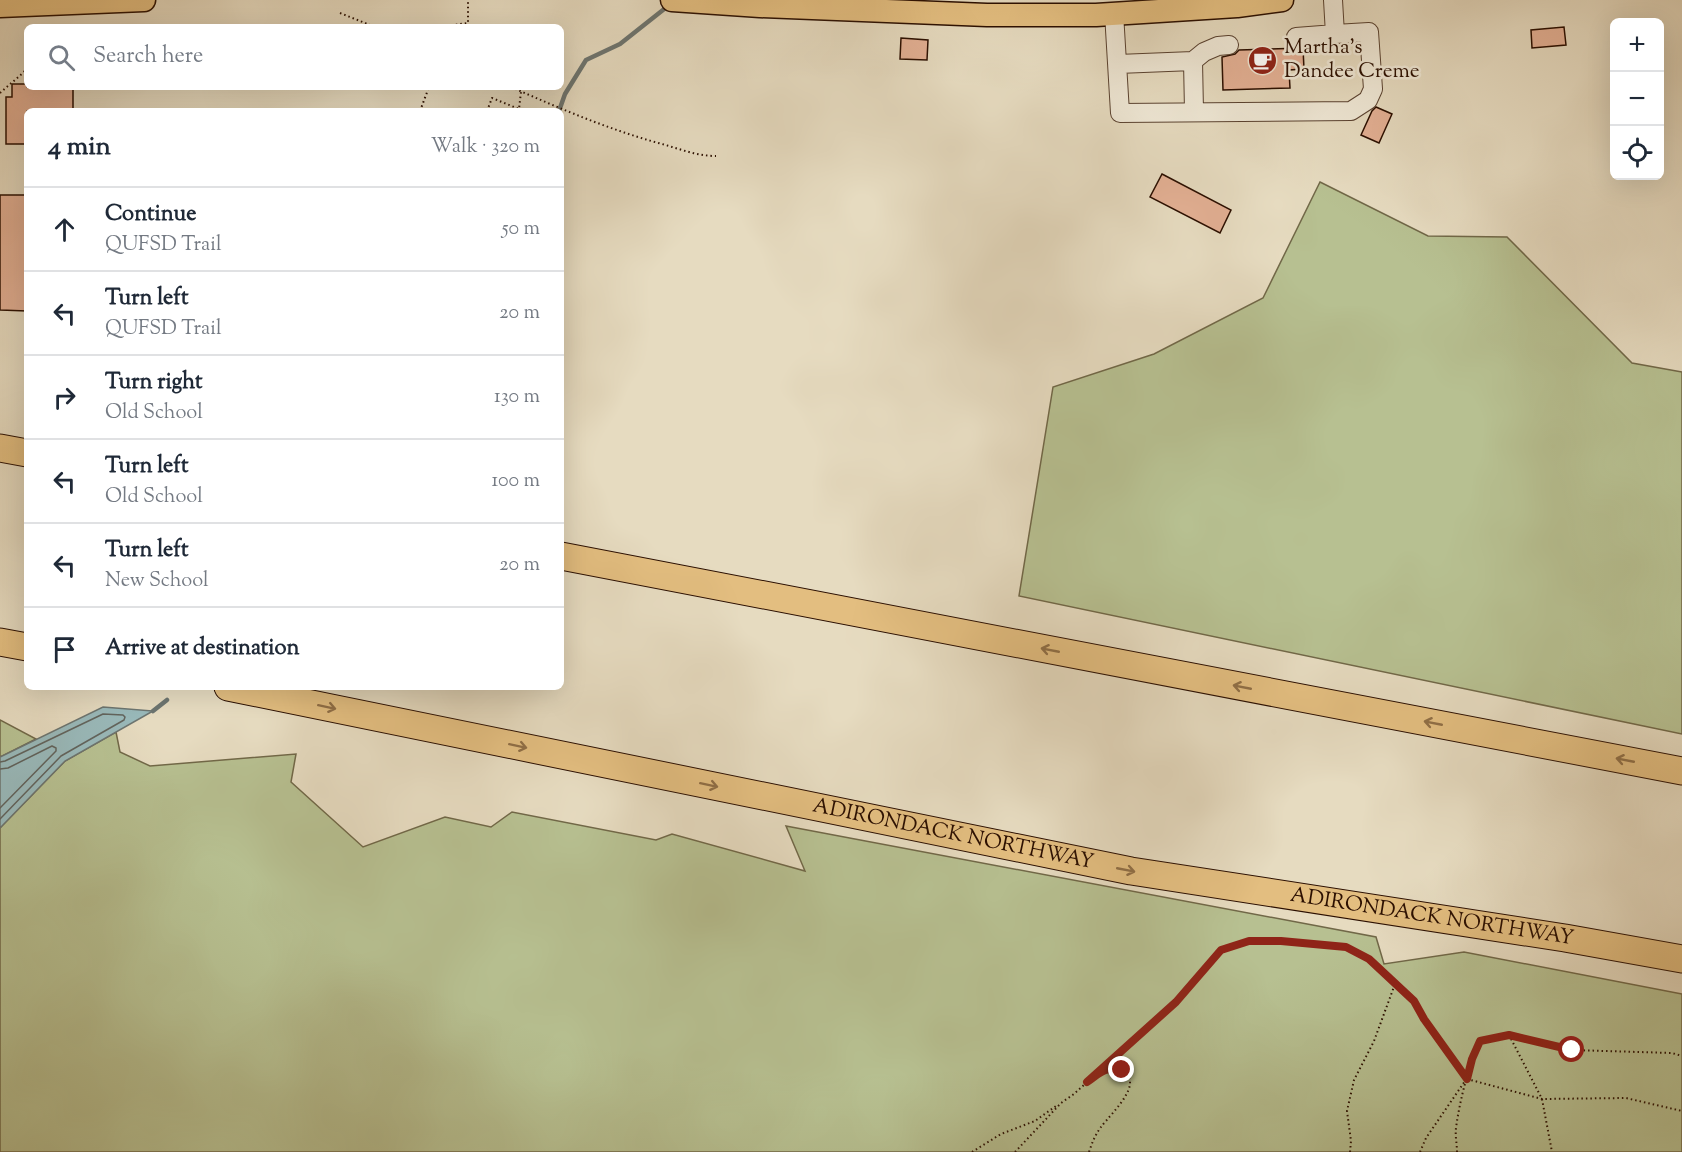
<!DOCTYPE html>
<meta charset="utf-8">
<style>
:root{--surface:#fff;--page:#f6f6f7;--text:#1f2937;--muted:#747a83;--line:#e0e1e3}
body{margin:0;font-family:"Sorts Mill Goudy",serif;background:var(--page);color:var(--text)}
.controls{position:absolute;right:18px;top:18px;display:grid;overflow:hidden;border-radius:9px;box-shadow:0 6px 24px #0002}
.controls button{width:54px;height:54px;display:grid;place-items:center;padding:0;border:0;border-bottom:2px solid var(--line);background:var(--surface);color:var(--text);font:30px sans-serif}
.stop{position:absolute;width:18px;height:18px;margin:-14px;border:4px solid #8f2418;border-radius:50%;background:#fff}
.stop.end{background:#8f2418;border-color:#fff;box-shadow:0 2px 6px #0008}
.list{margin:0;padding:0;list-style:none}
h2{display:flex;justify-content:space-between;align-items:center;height:78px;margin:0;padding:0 24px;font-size:26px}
h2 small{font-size:20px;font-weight:400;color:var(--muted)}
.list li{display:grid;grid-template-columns:39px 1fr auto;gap:18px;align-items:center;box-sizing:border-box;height:84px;padding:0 24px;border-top:2px solid var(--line)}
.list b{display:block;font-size:22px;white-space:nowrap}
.list p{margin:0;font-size:20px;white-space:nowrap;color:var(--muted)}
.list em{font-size:20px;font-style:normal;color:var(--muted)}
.icon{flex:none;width:33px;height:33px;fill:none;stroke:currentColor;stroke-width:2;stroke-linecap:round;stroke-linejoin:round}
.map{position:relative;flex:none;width:1682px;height:1152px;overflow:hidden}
.search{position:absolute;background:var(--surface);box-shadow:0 6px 24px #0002;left:24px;top:24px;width:540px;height:66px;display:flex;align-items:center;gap:15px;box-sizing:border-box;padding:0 21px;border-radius:9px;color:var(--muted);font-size:22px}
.panel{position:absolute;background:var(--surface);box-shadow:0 6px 24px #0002;left:24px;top:108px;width:540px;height:582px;border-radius:9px}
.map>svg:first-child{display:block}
.green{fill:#b7c091;stroke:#716848;stroke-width:1.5}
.water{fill:#99b9ba;stroke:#6d7570;stroke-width:1.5}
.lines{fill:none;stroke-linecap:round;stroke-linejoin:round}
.shore{stroke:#62645d;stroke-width:1.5}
.stream{stroke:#6d7570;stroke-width:4.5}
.building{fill:#e3b094;stroke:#2b0f00;stroke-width:1.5}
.minor-casing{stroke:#5a4230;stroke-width:20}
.major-casing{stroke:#2b0f00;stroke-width:25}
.highway-casing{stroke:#2b0f00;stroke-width:29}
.path{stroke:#2b0f00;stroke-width:2;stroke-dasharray:1.5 3;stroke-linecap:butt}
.minor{stroke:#efe8d6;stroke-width:18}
.major{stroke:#e3be80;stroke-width:22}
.highway{stroke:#e3be80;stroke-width:27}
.oneway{stroke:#906f46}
.route{stroke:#8f2418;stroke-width:8}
.labels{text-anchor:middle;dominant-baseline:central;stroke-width:5;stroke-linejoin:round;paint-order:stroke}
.poi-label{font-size:21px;fill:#2b0f00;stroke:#efe8d6;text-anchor:start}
.street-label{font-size:21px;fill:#2b0f00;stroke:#efe8d6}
</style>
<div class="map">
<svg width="1682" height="1152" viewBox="0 0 1682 1152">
<rect width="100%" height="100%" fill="#e6dbc0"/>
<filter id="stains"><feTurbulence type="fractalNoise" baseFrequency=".00333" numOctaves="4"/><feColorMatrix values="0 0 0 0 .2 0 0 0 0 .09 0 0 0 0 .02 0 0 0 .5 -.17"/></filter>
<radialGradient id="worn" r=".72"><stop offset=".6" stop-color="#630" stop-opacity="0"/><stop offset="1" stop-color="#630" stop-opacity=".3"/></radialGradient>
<path class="green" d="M1320 182 1428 236 1507 237 1632 363 1682 372V734L1019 596 1053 387 1154 354 1263 298Z
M0 720 36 739 0 757Z
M116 732 120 752 150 766 296 754 291 782 363 847 445 817 491 827 512 812 656 840 672 834 805 871 786 826 1376 937 1384 964 1464 952 1682 994V1152H0V828L65 761Z"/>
<path class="water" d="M103 707 153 711 65 761 0 828V757Z"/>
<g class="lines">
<path class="shore" d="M0 762 5 761 103 714 123 715 125 717 124 720 61 756 0 819
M0 769 8 768 52 746 56 748V751L0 808"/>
<path class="stream" d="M559 111 565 94 586 60 620 44 668 6
M153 711 167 700"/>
</g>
<path class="building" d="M1564 27 1566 45 1532 48 1531 30Z
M901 38 928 40 927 60 900 59Z
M1303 48 1304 69 1289 70 1290 88 1223 90 1222 57 1235 54 1239 50Z
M12 84H27V87H73V111H27V144H6V97H12Z
M1376 107 1392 114 1379 143 1361 135 1372 111Z
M1162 174 1231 210 1220 233 1150 197Z
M0 195H27V311L0 310Z"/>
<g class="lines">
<defs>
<path id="minor" d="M1114 13 1120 113 1351 111 1368 100 1373 89 1369 32 1335 34 1333 0
M1296 37 1335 34
M1193 61 1194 111
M1118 64 1193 61 1204 52 1218 46 1229 45"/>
<path id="major" d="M672 0 760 6 987 15H1096L1237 6 1282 0
M0 6 144 0"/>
<g id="highway">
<path d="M0 448 27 453"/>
<path d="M561 556 1682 771"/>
<path d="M0 642 27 647"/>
<path id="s1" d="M228 687 1131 871 1565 938 1682 959"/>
</g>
</defs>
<use href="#minor" class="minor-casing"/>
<use href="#major" class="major-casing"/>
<use href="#highway" class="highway-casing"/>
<path class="path" d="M340 13 375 27
M438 27 468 23V0
M511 87C561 109 610 130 662 144 680 149 697 156 716 156
M0 93 24 72 27 65
M420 111 429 87
M487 111 492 98 519 109 521 92
M1509 1035 1542 1099 1552 1152
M1467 1079 1542 1099 1626 1098 1682 1111
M972 1152 1001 1134 1035 1121 1056 1106
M1015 1152 1061 1103 1074 1094 1176 1002 1221 950 1249 941H1281L1346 947 1369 959 1414 1001 1424 1019 1467 1079
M1089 1152C1092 1143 1095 1135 1101 1127 1113 1111 1153 1076 1112 1067L1096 1075
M1350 1152 1351 1141 1347 1111 1354 1080 1374 1041 1395 984
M1420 1152 1426 1138 1465 1081
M1457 1152C1457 1144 1455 1136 1456 1128 1460 1099 1468 1068 1480 1041L1509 1035 1572 1050 1672 1053 1682 1056"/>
<use href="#minor" class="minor"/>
<use href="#major" class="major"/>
<use href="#highway" class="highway"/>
</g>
<defs><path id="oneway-shaft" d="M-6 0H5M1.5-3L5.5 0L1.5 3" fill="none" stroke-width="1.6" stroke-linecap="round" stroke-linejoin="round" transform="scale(1.5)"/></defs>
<g class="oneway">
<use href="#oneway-shaft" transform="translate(1050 650) rotate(-169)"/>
<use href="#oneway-shaft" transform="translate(1242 687) rotate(-169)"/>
<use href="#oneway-shaft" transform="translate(327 707) rotate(12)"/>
<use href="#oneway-shaft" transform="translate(1433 723) rotate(-169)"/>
<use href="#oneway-shaft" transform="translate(518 746) rotate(12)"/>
<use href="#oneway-shaft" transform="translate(1625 760) rotate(-169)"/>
<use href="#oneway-shaft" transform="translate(709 785) rotate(12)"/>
<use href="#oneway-shaft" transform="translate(1126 870) rotate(11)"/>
</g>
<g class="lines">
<path class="route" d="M1122 1070C1105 1066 1100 1073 1087 1082L1176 1002 1221 950 1249 941H1281L1346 947 1369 959 1414 1001 1424 1019 1467 1079 1472 1059 1480 1041 1509 1035 1572 1050"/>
</g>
<defs>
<symbol id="cafe-disc" viewBox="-11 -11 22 22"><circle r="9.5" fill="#8f2418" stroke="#efe8d6"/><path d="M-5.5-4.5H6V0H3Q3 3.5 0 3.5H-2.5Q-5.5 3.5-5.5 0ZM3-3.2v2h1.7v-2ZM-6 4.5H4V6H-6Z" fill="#fff"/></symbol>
</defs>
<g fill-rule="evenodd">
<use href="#cafe-disc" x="1246" y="44" width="33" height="33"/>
</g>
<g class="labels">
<g class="poi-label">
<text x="1284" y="48">Martha's<tspan x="1284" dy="24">Dandee Creme</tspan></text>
</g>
<g class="street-label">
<text stroke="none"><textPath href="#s1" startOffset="740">ADIRONDACK NORTHWAY</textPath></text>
<text stroke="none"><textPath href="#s1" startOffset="1226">ADIRONDACK NORTHWAY</textPath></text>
</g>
</g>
<rect width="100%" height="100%" filter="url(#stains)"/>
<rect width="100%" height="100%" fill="url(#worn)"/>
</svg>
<div class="controls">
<button>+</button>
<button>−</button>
<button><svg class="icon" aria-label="locate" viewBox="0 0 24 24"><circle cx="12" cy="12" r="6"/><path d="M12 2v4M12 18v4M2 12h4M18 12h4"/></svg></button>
</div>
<div class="stop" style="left:1572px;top:1050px"></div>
<div class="stop end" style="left:1122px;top:1070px"></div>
<div class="search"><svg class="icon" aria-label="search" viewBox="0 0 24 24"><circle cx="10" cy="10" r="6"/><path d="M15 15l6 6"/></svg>Search here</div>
<section class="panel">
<h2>4 min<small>Walk · 320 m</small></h2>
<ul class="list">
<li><svg class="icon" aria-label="ahead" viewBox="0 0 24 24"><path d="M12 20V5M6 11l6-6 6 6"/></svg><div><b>Continue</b><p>QUFSD Trail</p></div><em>50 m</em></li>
<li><svg class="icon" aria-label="left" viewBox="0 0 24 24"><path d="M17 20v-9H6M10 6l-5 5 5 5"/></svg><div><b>Turn left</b><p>QUFSD Trail</p></div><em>20 m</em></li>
<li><svg class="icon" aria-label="right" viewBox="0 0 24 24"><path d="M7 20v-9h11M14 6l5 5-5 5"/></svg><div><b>Turn right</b><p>Old School</p></div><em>130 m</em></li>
<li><svg class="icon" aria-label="left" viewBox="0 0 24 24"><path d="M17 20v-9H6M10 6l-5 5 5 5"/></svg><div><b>Turn left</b><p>Old School</p></div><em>100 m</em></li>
<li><svg class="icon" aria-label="left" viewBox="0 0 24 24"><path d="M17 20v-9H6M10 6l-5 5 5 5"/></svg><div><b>Turn left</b><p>New School</p></div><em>20 m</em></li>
<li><svg class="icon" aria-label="arrive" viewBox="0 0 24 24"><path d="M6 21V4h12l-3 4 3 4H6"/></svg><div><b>Arrive at destination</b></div></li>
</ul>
</section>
</div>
